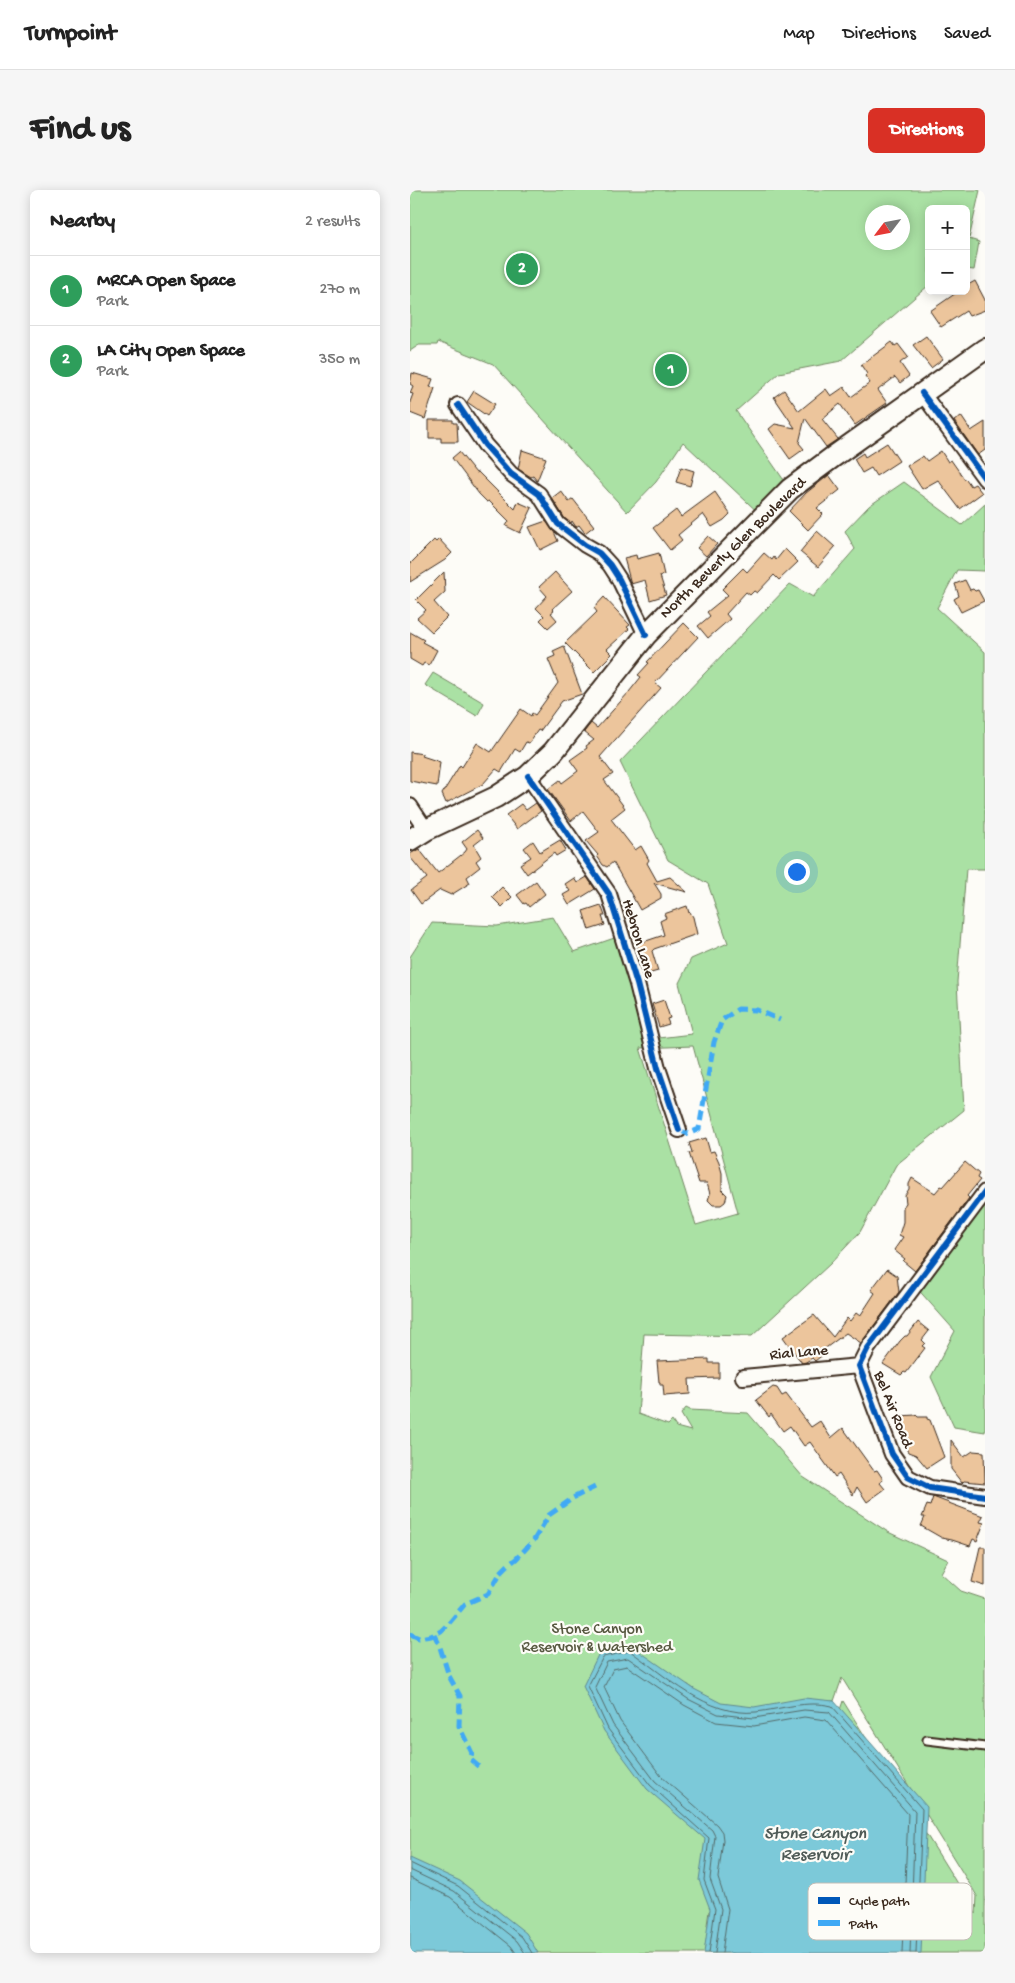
<!DOCTYPE html>
<meta charset="utf-8">
<style>
:root{--surface:#fff;--page:#f6f6f6;--text:#222;--muted:#767676;--line:#e0e0e0;--accent:#d93025}
body{margin:0;font-family:"Gochi Hand",sans-serif;background:var(--page);color:var(--text)}
.controls{position:absolute;right:15px;top:15px;display:grid;overflow:hidden;border-radius:8px;box-shadow:0 2px 12px #0003}
.controls button{width:45px;height:45px;display:grid;place-items:center;padding:0;border:0;border-bottom:1px solid var(--line);background:var(--surface);color:var(--text);font:25px sans-serif}
.compass{position:absolute;left:455px;top:15px;width:45px;height:45px;border-radius:50%;background:var(--surface);box-shadow:0 2px 12px #0003;rotate:238deg}
.you{position:absolute;left:386px;top:681px;width:18px;height:18px;margin:-12px;border:4px solid #fff;border-radius:50%;background:#1a73e8;box-shadow:0 0 0 8px #1a73e833}
.badge{display:grid;place-items:center;width:32px;height:32px;border-radius:50%;background:var(--accent);color:#fff;font-size:16px;font-weight:700}
.pin{position:absolute;translate:-50% -50%;border:2px solid #fff;box-shadow:0 1px 5px #0006}
.list{margin:0;padding:0;list-style:none}
h2{display:flex;justify-content:space-between;align-items:center;height:65px;margin:0;padding:0 20px;font-size:21px}
h2 small{font-size:16px;font-weight:400;color:var(--muted)}
.list li{display:grid;grid-template-columns:32px 1fr auto;gap:15px;align-items:center;box-sizing:border-box;height:70px;padding:0 20px;border-top:1px solid var(--line)}
.list b{display:block;font-size:19px;white-space:nowrap}
.list p{margin:0;font-size:16px;white-space:nowrap;color:var(--muted)}
.list em{font-size:16px;font-style:normal;color:var(--muted)}
.map{position:relative;flex:none;width:575px;height:1763px;overflow:hidden;border-radius:8px}
header{display:flex;align-items:center;gap:30px;box-sizing:border-box;height:70px;padding:0 25px;background:var(--surface);border-bottom:1px solid var(--line)}
header strong{font-size:24px}
nav{display:flex;gap:28px;margin-inline-start:auto;font-size:18px}
.intro{display:flex;align-items:center;justify-content:space-between;box-sizing:border-box;height:120px;padding:0 30px}
h1{margin:0;font-size:35px}
.button{padding:12px 22px;border-radius:8px;background:var(--accent);color:#fff;font-size:18px;font-weight:700}
main{display:flex;gap:30px;padding:0 30px}
aside{flex:1;background:var(--surface);border-radius:8px;box-shadow:0 2px 12px #0003}
.map>svg:first-child{display:block}
.green{fill:#aae1a4;stroke:#728661;fill-rule:evenodd}
.water{fill:#7bc9d9;stroke:#61898e}
.lines{fill:none;stroke-linecap:round;stroke-linejoin:round}
.shore{stroke:#556a69;stroke-width:1}
.building{fill:#ecc59c;stroke:#3b2a1e}
.service-casing{stroke:#3b2a1e;stroke-width:11}
.minor-casing{stroke:#3b2a1e;stroke-width:18}
.secondary-casing{stroke:#3b2a1e;stroke-width:24}
.service{stroke:#fdfcf7;stroke-width:7}
.minor{stroke:#fdfcf7;stroke-width:14}
.secondary{stroke:#fdfcf7;stroke-width:20}
.quiet{stroke:#3fa9f5;stroke-width:5;stroke-dasharray:10 5;stroke-linecap:butt}
.cycleway-casing{stroke:#fdfcf7;stroke-width:9}
.cycleway{stroke:#0057b8;stroke-width:6}
.labels{text-anchor:middle;dominant-baseline:central;stroke-width:4.5;stroke-linejoin:round;paint-order:stroke}
.street-label{font-size:16px;fill:#3b2a1e;stroke:#fdfcf7}
.park-label{font-size:16px;fill:#575840;stroke:#fdfcf7}
.water-label{font-size:18px;font-style:italic;fill:#4e5a56;stroke:#fdfcf7}
.key{fill:#fdfcf7;stroke:#c3bdb6;stroke-width:1}
.key-label{font-size:14px;fill:#3b2a1e}
</style>
<header>
<strong>Turnpoint</strong>
<nav><a>Map</a><a>Directions</a><a>Saved</a></nav>
</header>
<div class="intro"><h1>Find us</h1><a class="button">Directions</a></div>
<main>
<aside>
<h2>Nearby<small>2 results</small></h2>
<ul class="list">
<li><span class="badge" style="background:#2e9e5b">1</span><div><b>MRCA Open Space</b><p>Park</p></div><em>270 m</em></li>
<li><span class="badge" style="background:#2e9e5b">2</span><div><b>LA City Open Space</b><p>Park</p></div><em>350 m</em></li>
</ul>
</aside>
<div class="map">
<svg width="575" height="1763" viewBox="0 0 575 1763">
<rect width="100%" height="100%" fill="#fdfcf7"/>
<filter id="ink" filterUnits="userSpaceOnUse"><feTurbulence type="fractalNoise" baseFrequency=".02" numOctaves="2"/><feDisplacementMap in="SourceGraphic" scale="10" xChannelSelector="R" yChannelSelector="G"/><feConvolveMatrix kernelMatrix="1 2 1 2 8 2 1 2 1" color-interpolation-filters="sRGB"/></filter>
<g filter="url(#ink)">
<path class="green" d="M0 0H570L559 49 569 52 564 80 556 79V19H519V95L431 171 369 183 326 221 380 299 353 327 273 252 246 292 217 322 83 174 28 152 27 155H9L0 161ZM462 22H492V52H462Z
M494 292 552 335 575 314V381L547 380 527 418 575 462V679H556L547 792 554 920 486 975 450 1042 420 1074 342 1146 234 1144 228 1224 258 1235 262 1231 266 1237 281 1241 271 1224 276 1218 280 1220 338 1223 393 1287 478 1342 538 1370 531 1383 551 1401 575 1409V1763H500L386 1651 433 1511 566 1724 567 1706 432 1488 424 1511H421L379 1640 284 1499 277 1494 378 1659 299 1721 297 1735 324 1763H95L0 1737V767L22 733 87 736 143 727 164 762 213 745 240 849 282 844 269 793 281 769 318 753 298 694 258 670 210 572 380 394 403 407 445 359 435 341 459 316ZM283 856 328 1023 286 1035 230 858Z
M23 483 74 513 67 526 15 495Z
M575 1002V1242L544 1237 521 1187 545 1141 505 1096Z"/>
<path class="water" d="M220 1455 284 1499 311 1513 344 1517 394 1508 424 1511 517 1617 511 1763H294L300 1719 289 1690 295 1649 237 1599 194 1541 173 1496 189 1463Z
M0 1668 50 1691 116 1743 128 1763H0Z"/>
<g class="lines">
<path class="shore" d="M0 1673 48 1696 112 1747 122 1763
M0 1680 44 1701 107 1751 115 1763
M0 1688 40 1707 101 1756 106 1763
M299 1763 305 1719 294 1690 299 1648 240 1595 198 1539 178 1496 193 1467 220 1461C256 1486 298 1527 346 1522 372 1519 396 1510 422 1516L512 1619 506 1763
M305 1763 311 1719 300 1689 305 1646 302 1640 245 1591 203 1535 185 1497 197 1472 218 1468 278 1509 308 1524 344 1528 394 1520 419 1522 505 1621 500 1763
M312 1763 318 1719 308 1688 313 1650 312 1642 307 1635 251 1586 210 1531 194 1497 203 1479 217 1476 274 1515 306 1532 344 1536 394 1527 416 1530 498 1624 492 1763"/>
</g>
<path class="building" d="M565 91 575 110V120L559 126 556 121 531 137 520 121 549 101H556V96Z
M516 146 533 169 521 178 503 155Z
M482 152 485 156 488 154 498 167 490 173 499 186 490 193 485 187 468 200 477 213 445 235 430 214 412 229 428 249 416 257 395 228 389 253 394 259 380 269 359 239 365 234 385 238 364 207 374 200 389 221 416 199 421 206 434 197 441 207 460 193 455 186 457 184 451 175Z
M2 183 23 189 20 197 25 198 15 229 0 223V212L3 204 0 203 3 196 0 194Z
M64 201 85 214 77 226 57 212Z
M551 226 561 241 575 232V260L568 265 544 231Z
M19 230H43V233H47L48 252H31V248H19Z
M477 253 489 271 466 286 461 278 452 283 444 269 453 263 455 267Z
M112 260 136 268 127 291 123 286 121 287 108 279Z
M531 261 538 272 541 270 555 290 556 289 561 296 565 294 572 303 550 319 528 290 512 299 497 276 513 266 517 271Z
M49 262 66 283 68 282 105 319 108 312 122 318 110 343 96 336 99 331 79 311 77 312 69 304 42 268Z
M271 277 284 281 280 296 266 292Z
M419 285 430 300 407 318 413 324 398 340 379 321 396 303Z
M151 301 159 312 163 309 184 336 175 343 169 335 166 337 162 331 161 333 155 329 142 308Z
M305 302 320 324 314 330 302 337 293 324 268 345 272 350 260 360 243 338 266 320 271 327Z
M136 331 144 342 148 351 130 360 119 337Z
M407 341 425 357 408 377 390 362Z
M298 346 307 354 296 366 287 358Z
M29 349 42 363 35 370 0 392V374L24 350 26 352Z
M375 359 388 372 369 390 364 385 347 403 344 401 340 405 336 402 316 424 320 429 298 448 288 436 300 426 297 422 318 405 312 399 333 378 337 382 354 363 362 370 364 367 366 370Z
M249 363 254 385 250 386 256 405 240 410 235 390 221 394 214 368 226 365 227 369Z
M34 382 35 402 24 412 37 427 22 442 7 428 16 420 6 410Z
M145 382 162 401 142 419 144 421 141 423 147 430 138 438 130 430 134 426 126 418 137 406 129 397Z
M555 390 560 400 563 399 565 401 568 400 574 411 551 422 544 409 549 406 545 394Z
M194 407 220 435 217 437 219 439 197 459 202 464 184 482 155 453 187 422 184 418Z
M274 433 288 447 245 493 251 498 190 567 203 584 194 590 215 618 201 629 225 660 231 656 239 670 237 673 247 691 260 687 277 702 244 693 251 704V708L230 720 203 672 197 677 193 675 187 666 188 665 176 651 189 642 173 621 161 631 138 599 150 590 152 593 168 581 160 570 177 558 176 556 184 550 174 542 181 533 187 538 219 502 231 487 228 485 239 473 237 472Z
M0 442 14 450 12 452 27 460 19 475 14 473 12 476 0 469Z
M154 456 172 504 152 511 130 541 128 540 119 553 116 552 110 562 105 559 91 582 86 579 73 594 36 613 32 604 50 575 52 577 67 553 81 562 111 519 121 526 122 523 125 525 148 493 138 469 145 466 143 461Z
M0 562 13 564 12 566 30 572 27 596 0 591Z
M126 613 131 621 107 639 96 625 111 614 116 620Z
M67 640 73 648 64 655 71 667 66 671 70 677 57 687 60 693 41 705 30 700 11 714 1 700 17 688 0 667V664L9 659 28 683 55 662 57 659 52 652Z
M150 650 156 660 146 666 144 663 117 684 110 674 121 667 114 658 123 651 130 662Z
M177 687 185 699 159 715 153 705 160 701 155 694 164 688 167 693Z
M126 691 135 704 119 717 116 713 114 714 107 705Z
M92 697 102 707 92 717 82 707Z
M191 715 195 726H192L195 735 179 740 173 721Z
M277 716 279 723 280 722 283 727 287 744 244 759 242 761 248 781 234 785 228 769 231 768 227 754 254 745 250 731 256 728 254 724Z
M254 810 260 828 257 829 259 834 249 837 242 814Z
M296 948 300 962 304 961 309 972 312 983V1000L317 1005 315 1012 311 1015H303L298 1010 300 1004 297 993H289L279 963 282 962 279 953Z
M555 972 569 984 567 988 570 990 557 1006 559 1008 505 1081 493 1071 495 1069 484 1060 493 1047 489 1045 493 1032V1017L496 1013 495 1005 499 999V994L502 988 525 1003 531 996 533 997Z
M477 1079 487 1086 489 1102 451 1153 436 1143 413 1160 415 1164 410 1167 405 1171 402 1168 396 1172 392 1173 373 1147 404 1125 423 1147 437 1128 440 1131 446 1123 450 1126 465 1103 461 1100Z
M508 1132 519 1141 512 1150 515 1153 512 1156 515 1158 496 1183 494 1182 491 1185 473 1174 490 1151 495 1146H497Z
M299 1169V1173H309V1188L279 1189 280 1204 254 1206 253 1195H250V1192H249L247 1171Z
M363 1197 367 1198 372 1206 376 1204 401 1237 410 1231 421 1248 433 1238 464 1281 467 1280 473 1289 470 1293 475 1299 457 1312 447 1297 443 1305 429 1284 425 1287 400 1252 394 1256 380 1236 373 1241 361 1224 359 1227 346 1210Z
M506 1225 508 1227H517V1229L520 1230 534 1267 517 1278 506 1265 498 1262 493 1252 492 1240 489 1238 488 1226Z
M541 1250 554 1267 563 1261 574 1262 575 1293 554 1291 552 1293 541 1279Z
M523 1307 573 1326 570 1332 574 1333 567 1351 563 1349 560 1356 542 1350 532 1348 511 1336 515 1327H512L517 1315 520 1316Z
M570 1357H575V1396L562 1392Z"/>
<g class="lines">
<defs>
<path id="service" d="M517 1550 575 1557"/>
<path id="minor" d="M512 203 575 289
M48 215 75 255 101 284 129 304 148 334 175 355 189 363 200 375 209 389 236 445
M118 586 199 704 227 794 248 878 269 940
M0 616 16 640
M575 1002 458 1158 449 1176 482 1264 498 1287 520 1298 575 1306
M333 1187 449 1176"/>
<path id="secondary" d="M0 650 16 640 86 607 118 586 143 562 236 445 380 299 423 267 575 159"/>
</defs>
<use href="#service" class="service-casing"/>
<use href="#minor" class="minor-casing"/>
<use href="#secondary" class="secondary-casing"/>
<use href="#service" class="service"/>
<use href="#minor" class="minor"/>
<use href="#secondary" class="secondary"/>
<path class="quiet" d="M269 940 278 944 289 939 304 852 312 830 328 819 347 820 370 830
M0 1444 9 1448 21 1446 31 1441 40 1432 55 1414 78 1404 91 1382 98 1375 106 1369 124 1350 139 1325 163 1308 185 1297
M24 1444 29 1454 39 1486 50 1506 49 1536 62 1563 60 1569 69 1577"/>
<defs>
<path id="cycleway" d="M512 203 575 289
M48 215 75 255 101 284 129 304 148 334 175 355 189 363 200 375 209 389 236 445
M118 586 199 704 227 794 248 878 269 940
M575 1002 458 1158 449 1176 482 1264 498 1287 520 1298 575 1306"/>
</defs>
<use href="#cycleway" class="cycleway-casing"/>
<use href="#cycleway" class="cycleway"/>
</g>
</g>
<g class="labels">
<g class="street-label">
<text transform="translate(324 359) rotate(-44)">North Beverly Glen Boulevard</text>
<text transform="translate(227 749) rotate(73)">Hebron Lane</text>
<text transform="translate(389 1164) rotate(-5)">Rial Lane</text>
<text transform="translate(482 1220) rotate(68)">Bel Air Road</text>
</g>
<g class="park-label">
<text x="187" y="1440">Stone Canyon<tspan x="187" dy="18">Reservoir &amp; Watershed</tspan></text>
</g>
<g class="water-label">
<text x="405" y="1644">Stone Canyon<tspan x="405" dy="21">Reservoir</tspan></text>
</g>
</g>
<rect x="398" y="1693" width="164" height="57" rx="8" class="key"/>
<rect x="408" y="1707" width="22" height="7" fill="#0057b8"/>
<rect x="408" y="1730" width="22" height="6" fill="#3fa9f5"/>
<g class="key-label">
<text x="439" y="1715">Cycle path</text>
<text x="439" y="1738">Path</text>
</g>
</svg>
<div class="controls">
<button>+</button>
<button>−</button>
</div>
<svg class="compass" viewBox="-18 -18 36 36"><path d="M0-13l5 13h-10z" fill="#e53935"/><path d="M0 13l5-13h-10z" fill="#767676"/></svg>
<div class="you"></div>
<div class="pin badge" style="left:261px;top:180px;background:#2e9e5b">1</div>
<div class="pin badge" style="left:112px;top:79px;background:#2e9e5b">2</div>
</div>
</main>
